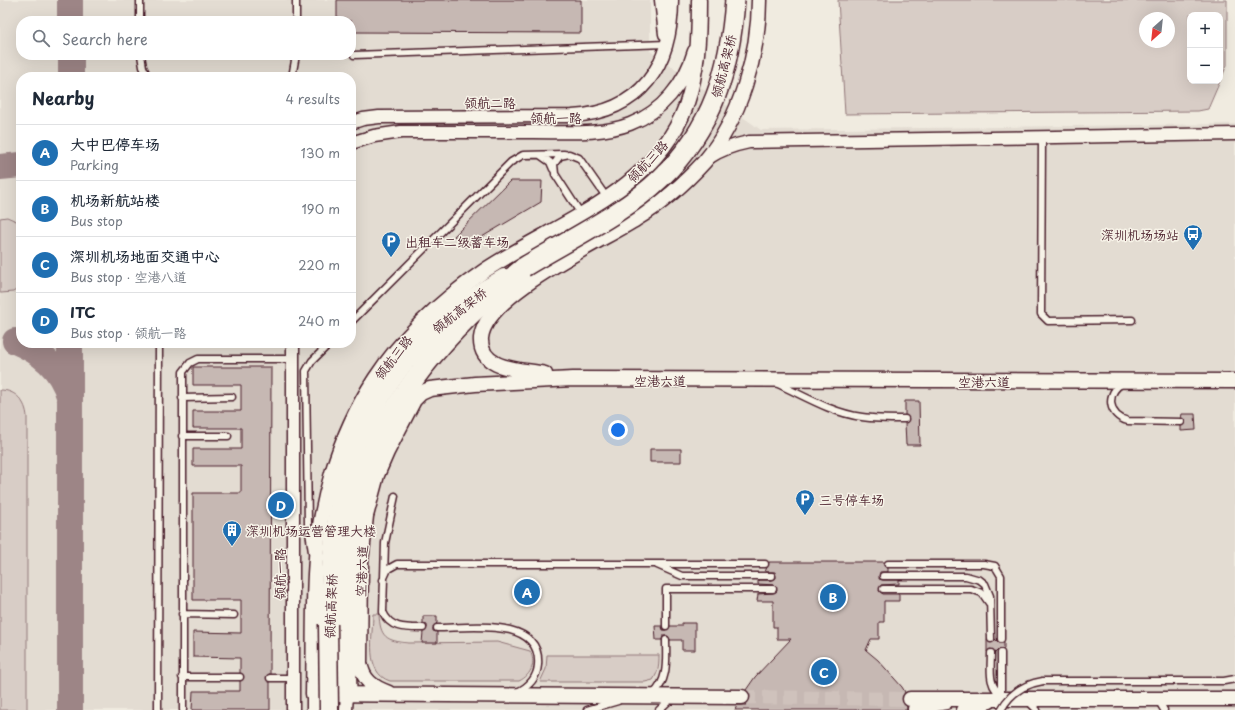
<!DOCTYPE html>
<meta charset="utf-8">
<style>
:root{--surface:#fff;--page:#f6f6f7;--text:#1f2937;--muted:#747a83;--line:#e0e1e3;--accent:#1f6fb2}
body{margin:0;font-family:"Playpen Sans","LXGW WenKai TC",sans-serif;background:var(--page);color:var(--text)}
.controls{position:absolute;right:12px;top:12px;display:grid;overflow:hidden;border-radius:8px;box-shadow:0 4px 16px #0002}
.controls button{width:36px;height:36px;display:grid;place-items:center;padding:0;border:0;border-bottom:1px solid var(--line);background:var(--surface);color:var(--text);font:20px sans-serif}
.compass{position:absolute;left:1139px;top:12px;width:36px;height:36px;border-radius:50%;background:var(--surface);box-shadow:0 4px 16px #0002;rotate:207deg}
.you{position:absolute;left:618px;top:430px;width:14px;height:14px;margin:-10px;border:3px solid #fff;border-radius:50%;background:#1a73e8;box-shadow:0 0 0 6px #1a73e833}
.badge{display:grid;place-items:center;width:26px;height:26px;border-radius:50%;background:var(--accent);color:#fff;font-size:13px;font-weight:700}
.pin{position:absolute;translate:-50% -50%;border:2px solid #fff;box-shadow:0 1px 4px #0006}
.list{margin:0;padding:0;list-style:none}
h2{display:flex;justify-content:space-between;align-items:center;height:52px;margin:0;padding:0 16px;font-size:17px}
h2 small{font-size:13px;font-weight:400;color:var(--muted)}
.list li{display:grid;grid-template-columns:26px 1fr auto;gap:12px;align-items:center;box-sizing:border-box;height:56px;padding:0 16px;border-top:1px solid var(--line)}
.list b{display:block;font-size:15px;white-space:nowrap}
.list p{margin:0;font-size:13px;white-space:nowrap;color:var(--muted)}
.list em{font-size:13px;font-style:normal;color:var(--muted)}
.icon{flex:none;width:22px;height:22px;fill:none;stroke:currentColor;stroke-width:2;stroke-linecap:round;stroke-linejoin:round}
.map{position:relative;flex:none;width:1235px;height:710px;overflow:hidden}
.search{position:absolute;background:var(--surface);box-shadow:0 4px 16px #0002;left:16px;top:16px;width:340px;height:44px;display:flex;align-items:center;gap:10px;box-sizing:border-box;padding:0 14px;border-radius:16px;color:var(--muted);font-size:15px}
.panel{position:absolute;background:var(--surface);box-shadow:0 4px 16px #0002;left:16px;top:72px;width:340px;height:276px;border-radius:16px}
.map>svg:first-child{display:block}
.built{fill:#e3dcd2;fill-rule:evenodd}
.green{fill:#d8cdc6;stroke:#917678;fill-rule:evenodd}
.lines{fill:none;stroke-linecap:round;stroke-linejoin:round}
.taxiway{stroke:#9d8586;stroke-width:26}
.building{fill:#c6b8b3;stroke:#4a1f2b}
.tertiary-tunnel{stroke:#cfc2bc;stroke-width:14;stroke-dasharray:14 7;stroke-linecap:butt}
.service-casing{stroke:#4a1f2b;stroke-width:9}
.minor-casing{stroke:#4a1f2b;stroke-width:15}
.tertiary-casing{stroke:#4a1f2b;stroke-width:17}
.primary-casing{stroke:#4a1f2b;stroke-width:21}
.trunk-casing{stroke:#4a1f2b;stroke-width:22}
.service{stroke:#f7f3e8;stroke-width:6}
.minor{stroke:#f7f3e8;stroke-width:12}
.tertiary{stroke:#f7f3e8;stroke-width:14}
.primary{stroke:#f7f3e8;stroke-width:18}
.trunk{stroke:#f7f3e8;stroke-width:19}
.service-bridge-casing{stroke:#4a1f2b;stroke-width:9;stroke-linecap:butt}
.primary-bridge-casing{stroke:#4a1f2b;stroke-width:21;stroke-linecap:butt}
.trunk-bridge-casing{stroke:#4a1f2b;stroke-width:22;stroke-linecap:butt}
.service-bridge{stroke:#f7f3e8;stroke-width:6}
.primary-bridge{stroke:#f7f3e8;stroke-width:18}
.trunk-bridge{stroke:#f7f3e8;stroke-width:19}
.labels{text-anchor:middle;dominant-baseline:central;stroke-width:3;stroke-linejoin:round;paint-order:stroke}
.street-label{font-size:13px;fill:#4a1f2b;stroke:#f7f3e8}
.poi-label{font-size:13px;fill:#4a1f2b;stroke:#f7f3e8;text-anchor:start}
</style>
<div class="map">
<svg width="1235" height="710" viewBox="0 0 1235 710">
<rect width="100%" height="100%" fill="#f0ebe0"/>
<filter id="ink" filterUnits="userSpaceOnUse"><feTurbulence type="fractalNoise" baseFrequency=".025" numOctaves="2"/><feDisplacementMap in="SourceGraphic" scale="8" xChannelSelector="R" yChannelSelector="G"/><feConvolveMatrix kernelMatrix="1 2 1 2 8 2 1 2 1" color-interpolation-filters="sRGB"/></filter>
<g filter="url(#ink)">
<path class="built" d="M0 0H650V51L761 130 1235 124V710H0ZM21 21H351V55H21ZM21 77H351V343H21Z"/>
<path class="green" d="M838 0H1227V65L1208 109 1198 111 845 114ZM1190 15H1220V81H1190ZM1145 18H1169V42H1145Z
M7 217 21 223V287L13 292 1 293H0V218Z
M0 390C16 390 26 402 27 417V710H0Z
M373 614H379C380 637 386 641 409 643L497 642 530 651C536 662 532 675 519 681H390C364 673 373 635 373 614Z
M547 655H659C659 665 659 671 653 680L645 682H540L546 669Z"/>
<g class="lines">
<path class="taxiway" d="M70 0V21
M71 55V77
M0 167 21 165
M15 341C41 352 61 368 69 396
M70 710V343"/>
</g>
<path class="building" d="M337 0H581V33L351 32V21H337Z
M510 181H542L541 202 465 247 454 236Z
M193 367H271L270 674 266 678 270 682V710H192L193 691H240V681L244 677 240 673V658L193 657V632L241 633V600H193V493H241V466H193V449H241V428H193V411H241V385H193Z
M905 401H919L920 445H906L905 423 909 419 905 415Z
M1182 414H1195L1196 430 1181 431V426L1185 422 1181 418Z
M650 449H681V462H650Z
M769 562H884V566L888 568V572H880L879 579 883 580H899V584L881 585 879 591 883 594H899V601H884V622H879V639H871L866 650 878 660 902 687 905 692 902 699 907 707V710H735L737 705H746L749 702 750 697 746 690 755 677 791 639H777V627H773V601H757L758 594 773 593 777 591 775 585 758 584V580H772L776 578 775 572H765Z
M423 616H437V623L433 628V631L437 632V643H422L423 632 427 628V625L423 624Z
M682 623H695V650H682V640H670L668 636H663L662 640H656L655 626H662L663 630H666L670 626H682Z
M987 639 991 643 995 639 999 643H1004V649H999L995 653 991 649 987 652Z"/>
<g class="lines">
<path class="tertiary-tunnel" d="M742 697 910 699"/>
<defs>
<path id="service" d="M140 0V21
M296 21V0
M141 55 143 67 148 77
M354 55 667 44
M292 77 296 55
M1042 137 1041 314 1048 321 1132 320
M540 155 550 162 553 169
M581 214 555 174 554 164 560 156 569 154 579 158 607 198
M351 322 511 162 523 155 564 154
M1123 383C1105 393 1108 416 1128 421L1181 422
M778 384C804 396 832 413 862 417 876 419 891 419 905 419
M182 398 232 397
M182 436H228
M395 496 385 543 383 612C390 629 406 628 423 628
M312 552 308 525 306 371 312 361 330 343
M888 564H984L995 566 1001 576V639
M657 565 682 576H772
M883 576H966L980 580 985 584 990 596 991 639
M383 580 388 569 397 564H765
M883 589H971L982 593 989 603
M182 614 234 615
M666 626V589H773
M437 628C467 628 542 616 538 665 537 678 528 687 517 692
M991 653C991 668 987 688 1003 695
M182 677H240
M270 678H293
M1043 681H1224L1235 679
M653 694C669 680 666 659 666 640
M1001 694V653
M1158 700 1164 710
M1028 701 1037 710
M158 710 159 343
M183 710V372L190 363 198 359H293
M587 710 618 701
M659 710 671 699"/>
<path id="minor" d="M661 0 665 34
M351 123 363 119 379 117 572 116C641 112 672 66 672 0
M351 143 374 136 401 132C445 132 490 132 534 132 566 132 601 135 630 124 662 112 685 83 694 51
M708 158C721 149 734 145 749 142L1235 134
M914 709 946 703
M293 710V343
M313 710V694
M346 710 347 694
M963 710 990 702"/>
<path id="tertiary" d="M699 0C699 36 698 71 686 106 654 193 554 224 484 271 442 300 403 336 375 379 338 436 318 506 315 574 313 614 314 654 313 694L742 697
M545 374C524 369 479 372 481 338 485 294 600 242 636 219 661 204 685 183 705 161 740 120 759 53 759 0
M389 693C372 687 363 680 360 663L361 562 366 516 377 475 387 452 414 400 421 393 430 389 475 384 573 379 1235 381
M910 699H1235"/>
<path id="primary" d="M328 624C330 592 330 561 335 530 351 421 408 332 504 278"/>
<path id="trunk" d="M347 694C346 637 342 579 352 522 370 414 443 334 524 267"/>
</defs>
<use href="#service" class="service-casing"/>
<use href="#minor" class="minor-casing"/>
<use href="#tertiary" class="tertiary-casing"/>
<use href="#primary" class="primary-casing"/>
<use href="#trunk" class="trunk-casing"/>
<use href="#service" class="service"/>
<use href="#minor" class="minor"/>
<use href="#tertiary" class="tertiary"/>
<use href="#primary" class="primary"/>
<use href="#trunk" class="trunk"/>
<defs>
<path id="service-bridge" d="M1001 710C1010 693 1024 684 1043 681"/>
<path id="primary-bridge" d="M328 624 329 710"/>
<path id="trunk-bridge" d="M524 267C568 240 625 213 661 178 713 128 730 69 735 0"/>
</defs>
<use href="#service-bridge" class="service-bridge-casing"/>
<use href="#primary-bridge" class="primary-bridge-casing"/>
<use href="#trunk-bridge" class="trunk-bridge-casing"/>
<use href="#service-bridge" class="service-bridge"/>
<use href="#primary-bridge" class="primary-bridge"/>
<use href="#trunk-bridge" class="trunk-bridge"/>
</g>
</g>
<defs>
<symbol id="bus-pin" viewBox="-11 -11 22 30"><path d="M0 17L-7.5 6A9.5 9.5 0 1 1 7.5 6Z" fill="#1f6fb2" stroke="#f7f3e8"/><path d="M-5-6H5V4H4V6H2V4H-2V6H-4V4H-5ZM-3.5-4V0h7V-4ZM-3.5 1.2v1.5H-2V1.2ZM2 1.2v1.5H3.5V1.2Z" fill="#fff"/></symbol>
<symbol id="parking-pin" viewBox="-11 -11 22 30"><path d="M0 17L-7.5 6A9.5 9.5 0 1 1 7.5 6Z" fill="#1f6fb2" stroke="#f7f3e8"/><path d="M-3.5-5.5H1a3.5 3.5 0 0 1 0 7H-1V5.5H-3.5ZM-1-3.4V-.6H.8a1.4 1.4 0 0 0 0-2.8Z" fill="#fff"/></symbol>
<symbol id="building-pin" viewBox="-11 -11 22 30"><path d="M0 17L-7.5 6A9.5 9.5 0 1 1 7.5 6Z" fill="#1f6fb2" stroke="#f7f3e8"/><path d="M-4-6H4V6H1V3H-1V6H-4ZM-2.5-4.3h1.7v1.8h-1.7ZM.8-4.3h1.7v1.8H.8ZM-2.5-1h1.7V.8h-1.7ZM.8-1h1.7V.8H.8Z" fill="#fff"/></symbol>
</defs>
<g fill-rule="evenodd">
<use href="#bus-pin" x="1182" y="223" width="22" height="30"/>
<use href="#parking-pin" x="380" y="230" width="22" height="30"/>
<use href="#parking-pin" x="794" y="488" width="22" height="30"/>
<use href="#building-pin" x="221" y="519" width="22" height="30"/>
</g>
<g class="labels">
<g class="street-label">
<text transform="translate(723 66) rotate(-76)">领航高架桥</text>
<text x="490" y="102">领航二路</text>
<text x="556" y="117">领航一路</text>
<text transform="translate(647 161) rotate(-47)">领航三路</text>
<text transform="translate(459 310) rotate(-38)">领航高架桥</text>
<text transform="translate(393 357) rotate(-52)">领航三路</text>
<text x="660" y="380">空港六道</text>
<text x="984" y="381">空港六道</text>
<text transform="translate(361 571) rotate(-88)">空港六道</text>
<text transform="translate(279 574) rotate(-90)">领航一路</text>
<text transform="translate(330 606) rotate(-88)">领航高架桥</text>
</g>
<g class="poi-label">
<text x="1179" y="234" text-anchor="end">深圳机场场站</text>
<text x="405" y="241">出租车二级蓄车场</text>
<text x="819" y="499">三号停车场</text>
<text x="246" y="530">深圳机场运营管理大楼</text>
</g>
</g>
</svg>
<div class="controls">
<button>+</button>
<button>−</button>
</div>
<svg class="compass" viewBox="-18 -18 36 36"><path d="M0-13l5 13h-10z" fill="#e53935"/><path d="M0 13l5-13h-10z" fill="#747a83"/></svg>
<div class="you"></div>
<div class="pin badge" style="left:527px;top:592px">A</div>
<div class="pin badge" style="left:833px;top:597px">B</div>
<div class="pin badge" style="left:824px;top:672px">C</div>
<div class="pin badge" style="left:281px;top:505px">D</div>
<div class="search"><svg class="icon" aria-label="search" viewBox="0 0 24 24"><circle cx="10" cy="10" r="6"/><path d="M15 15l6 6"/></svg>Search here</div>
<section class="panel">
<h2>Nearby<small>4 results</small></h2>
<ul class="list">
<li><span class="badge">A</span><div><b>大中巴停车场</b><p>Parking</p></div><em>130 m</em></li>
<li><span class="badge">B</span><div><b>机场新航站楼</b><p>Bus stop</p></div><em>190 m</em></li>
<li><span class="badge">C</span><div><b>深圳机场地面交通中心</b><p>Bus stop · 空港八道</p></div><em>220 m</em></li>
<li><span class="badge">D</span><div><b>ITC</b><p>Bus stop · 领航一路</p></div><em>240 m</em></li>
</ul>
</section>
</div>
